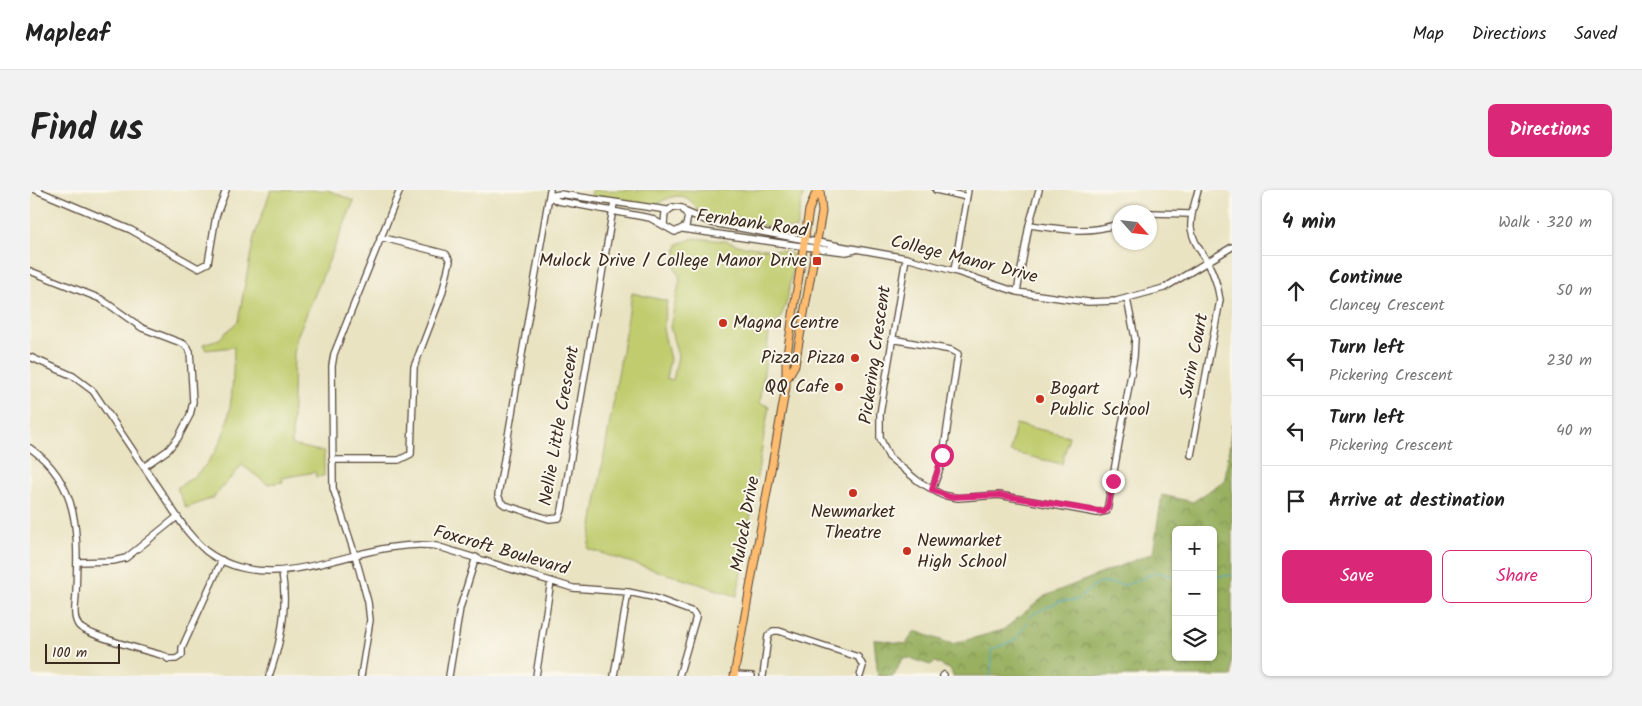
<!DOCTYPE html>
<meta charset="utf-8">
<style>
:root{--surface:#fff;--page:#f2f2f2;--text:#222;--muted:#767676;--line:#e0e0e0;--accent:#db2777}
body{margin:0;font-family:Kalam,sans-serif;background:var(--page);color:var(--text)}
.controls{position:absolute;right:15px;bottom:15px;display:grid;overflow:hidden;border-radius:8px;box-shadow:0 1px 4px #0004}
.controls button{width:45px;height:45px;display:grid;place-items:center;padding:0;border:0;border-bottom:1px solid var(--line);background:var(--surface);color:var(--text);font:25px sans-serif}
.compass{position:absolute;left:1082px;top:15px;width:45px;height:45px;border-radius:50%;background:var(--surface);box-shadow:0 1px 4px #0004;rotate:117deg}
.scale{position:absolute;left:15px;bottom:12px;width:75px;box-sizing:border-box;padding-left:5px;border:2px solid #3b2a1e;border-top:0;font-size:14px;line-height:18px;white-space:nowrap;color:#3b2a1e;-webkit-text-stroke:4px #fbf7ec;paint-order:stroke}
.stop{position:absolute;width:15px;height:15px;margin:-11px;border:4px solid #db2777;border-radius:50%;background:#fff}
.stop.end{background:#db2777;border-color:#fff;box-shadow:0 1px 5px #0008}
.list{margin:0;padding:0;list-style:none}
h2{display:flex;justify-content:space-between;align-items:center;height:65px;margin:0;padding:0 20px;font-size:21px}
h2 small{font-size:16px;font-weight:400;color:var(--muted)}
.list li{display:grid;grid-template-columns:32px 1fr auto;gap:15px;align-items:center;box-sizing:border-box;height:70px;padding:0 20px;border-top:1px solid var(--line)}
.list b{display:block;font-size:19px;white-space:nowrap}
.list p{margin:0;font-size:16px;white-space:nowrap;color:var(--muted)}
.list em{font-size:16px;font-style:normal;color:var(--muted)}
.actions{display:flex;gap:10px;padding:15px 20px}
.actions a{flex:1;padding:11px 0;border:1px solid var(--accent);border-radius:8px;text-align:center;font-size:18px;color:var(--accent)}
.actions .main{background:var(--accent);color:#fff}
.icon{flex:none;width:28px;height:28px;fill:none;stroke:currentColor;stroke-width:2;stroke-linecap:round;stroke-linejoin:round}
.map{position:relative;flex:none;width:1202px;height:486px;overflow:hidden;border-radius:8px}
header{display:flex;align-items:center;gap:30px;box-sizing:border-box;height:70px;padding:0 25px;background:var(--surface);border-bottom:1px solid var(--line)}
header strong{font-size:24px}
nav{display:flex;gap:28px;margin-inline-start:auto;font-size:18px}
.intro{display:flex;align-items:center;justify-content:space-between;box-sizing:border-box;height:120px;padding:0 30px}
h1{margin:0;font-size:35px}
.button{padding:12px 22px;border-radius:8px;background:var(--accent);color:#fff;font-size:18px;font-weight:700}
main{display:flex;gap:30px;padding:0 30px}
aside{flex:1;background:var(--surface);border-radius:8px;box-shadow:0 1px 4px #0004}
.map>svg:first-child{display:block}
.forest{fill:url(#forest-crowns);stroke:#6a6d40;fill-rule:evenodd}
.park{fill:#c0cc6e;stroke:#7e7b46}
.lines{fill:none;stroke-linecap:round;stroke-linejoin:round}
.stream{stroke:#45a8c5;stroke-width:1}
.minor-casing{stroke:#554637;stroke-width:8}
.major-casing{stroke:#554637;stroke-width:9}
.minor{stroke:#fff;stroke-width:5.5}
.major{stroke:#fdbc70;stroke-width:7}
.route{stroke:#db2777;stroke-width:6}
.poi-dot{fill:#c8321e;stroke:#fbf7ec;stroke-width:2}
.labels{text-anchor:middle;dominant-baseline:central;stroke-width:4;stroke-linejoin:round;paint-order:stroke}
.street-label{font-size:18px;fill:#3b2a1e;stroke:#fbf7ec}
.poi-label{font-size:18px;fill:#3b2a1e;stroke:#fbf7ec;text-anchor:end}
</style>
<header>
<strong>Mapleaf</strong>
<nav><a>Map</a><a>Directions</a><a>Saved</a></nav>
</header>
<div class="intro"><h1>Find us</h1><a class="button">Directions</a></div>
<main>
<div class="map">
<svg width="1202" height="486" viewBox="0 0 1202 486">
<defs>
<pattern id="forest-crowns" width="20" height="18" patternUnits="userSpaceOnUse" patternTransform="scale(1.25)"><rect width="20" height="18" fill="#98b061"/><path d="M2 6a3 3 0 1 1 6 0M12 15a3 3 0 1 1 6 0" fill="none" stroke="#7d8f4f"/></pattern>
</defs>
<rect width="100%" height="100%" fill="#fbf7ec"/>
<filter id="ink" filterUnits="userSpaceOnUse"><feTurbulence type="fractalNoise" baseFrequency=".02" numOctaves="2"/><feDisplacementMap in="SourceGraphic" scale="10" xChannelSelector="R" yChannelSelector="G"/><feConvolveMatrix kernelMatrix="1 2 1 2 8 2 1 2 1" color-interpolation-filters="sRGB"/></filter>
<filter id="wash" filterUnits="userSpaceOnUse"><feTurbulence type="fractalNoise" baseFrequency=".0096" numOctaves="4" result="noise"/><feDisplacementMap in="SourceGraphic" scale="20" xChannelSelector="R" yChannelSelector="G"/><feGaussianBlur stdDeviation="1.12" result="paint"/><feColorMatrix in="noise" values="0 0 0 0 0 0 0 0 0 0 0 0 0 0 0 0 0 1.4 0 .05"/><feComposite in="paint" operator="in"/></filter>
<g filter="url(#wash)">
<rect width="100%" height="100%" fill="#e9e3c2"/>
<path class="forest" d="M1202 235V486H923L921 480 905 472 900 475 880 468 872 469 864 486H848L844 449 876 454 885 441 922 454 973 440 1015 406 1123 363 1132 305 1163 312 1195 290ZM1146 340H1183V467H1146Z"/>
<path class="park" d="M241 0H298L324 11 267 147 264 163 262 255 294 262V286L286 287 285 282 252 288 253 292 237 294 212 275 183 308 156 318 147 298C155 292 163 288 170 281 204 247 202 202 204 157L176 160 173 154 189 149 208 131 224 47Z
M562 0H774L766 39 736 36 672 25C667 21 666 16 662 12 650 0 635 9 623 17L561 6Z
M664 48 696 51 711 56 752 61 765 65 757 111 750 129 739 143 730 213 739 216 707 406 558 359 602 103 637 111 633 139 640 169 636 188 643 190 648 166 640 137 650 89 644 74 648 54Z
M986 234 1039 246 1032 274 980 262Z"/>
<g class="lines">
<path class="stream" d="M1183 387 1202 385
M960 486 962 471 961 460 986 449 1003 424 1030 411 1047 410 1069 392 1096 395 1127 382 1146 387"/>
</g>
</g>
<g filter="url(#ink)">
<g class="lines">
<defs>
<path id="minor" d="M6 0 101 40 168 78 178 73 186 26 196 0
M520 0 468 305 471 312 475 315 519 329 529 328 532 320 584 13
M906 0 937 7
M519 6 528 11 620 28 645 42 656 36 658 26 652 18 643 17 635 23 634 34
M519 6 530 4 637 20
M656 22 682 33 876 68 924 81 987 102 1058 112 1086 111 1134 98 1202 57
M1120 23 1161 24
M999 35C1031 39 1059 45 1090 33
M653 39 791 59 816 62 825 60
M876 68 850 224V248L859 267 888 291 912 305 928 308 969 305 1067 323 1077 321 1104 167 1105 148 1097 109
M0 81 71 109 112 138 154 154 160 161 163 212 160 225 148 248 138 260 115 276
M924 81 938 0
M987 102 999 35 1009 0
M862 149 921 160 928 164 912 273 902 300
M0 167 43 186 63 201 157 341C163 348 169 355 176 361 246 413 330 346 406 356L543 398 598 402 622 407 663 422 666 427 649 486
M0 258C51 294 48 347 46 403 46 413 42 427 49 436 57 445 120 462 135 466L138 469H146L152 465V458L192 370
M1161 265 1190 110C1188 97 1184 84 1178 73 1171 61 1163 52 1161 38 1160 25 1165 13 1168 0
M302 270H369L381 264 384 177 412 104 420 71 416 64 350 47
M48 372 83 371 96 368 147 327
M704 485 722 486
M239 486C251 453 258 417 252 382
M331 486 340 430 338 412 325 365 303 298 302 176 304 164 370 0
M419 486 430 418 446 367
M506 486 521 391
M584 486 598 402
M733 486 738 446 743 441H749L828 467 833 476 830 486
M913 486 914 485"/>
<path id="major" d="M758 187 765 175 792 22 790 0
M704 486 756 197V171L779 20 787 0"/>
</defs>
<use href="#minor" class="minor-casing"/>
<use href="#major" class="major-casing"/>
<use href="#minor" class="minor"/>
<use href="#major" class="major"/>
</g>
</g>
<g class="lines" filter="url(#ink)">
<path class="route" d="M912 265 902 300 920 307 969 305 1074 322 1078 316 1083 291"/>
</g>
<g class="poi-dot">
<rect x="782" y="66" width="10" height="10" rx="2.5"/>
<circle cx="693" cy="133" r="5"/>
<circle cx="825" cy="168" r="5"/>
<circle cx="809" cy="197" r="5"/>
<circle cx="1010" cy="209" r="5"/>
<circle cx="823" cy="303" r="5"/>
<circle cx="877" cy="361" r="5"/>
</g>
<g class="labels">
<g class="street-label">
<text transform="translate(722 34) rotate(8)">Fernbank Road</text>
<text transform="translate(934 70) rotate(14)">College Manor Drive</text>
<text transform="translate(846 165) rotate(-82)">Pickering Crescent</text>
<text transform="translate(1165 166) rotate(-79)">Surin Court</text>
<text transform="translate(530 236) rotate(-80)">Nellie Little Crescent</text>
<text transform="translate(716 334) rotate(-80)">Mulock Drive</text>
<text transform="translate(471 361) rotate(16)">Foxcroft Boulevard</text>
</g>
<g class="poi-label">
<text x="777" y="71">Mulock Drive / College Manor Drive</text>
<text x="703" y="133" text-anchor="start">Magna Centre</text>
<text x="815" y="168">Pizza Pizza</text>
<text x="799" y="197">QQ Cafe</text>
<text x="1020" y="199" text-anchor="start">Bogart<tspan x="1020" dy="21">Public School</tspan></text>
<text x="823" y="322" text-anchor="middle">Newmarket<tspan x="823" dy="21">Theatre</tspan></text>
<text x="887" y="351" text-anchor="start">Newmarket<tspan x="887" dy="21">High School</tspan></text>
</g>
</g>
</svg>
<div class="controls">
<button>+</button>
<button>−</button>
<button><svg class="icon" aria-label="layers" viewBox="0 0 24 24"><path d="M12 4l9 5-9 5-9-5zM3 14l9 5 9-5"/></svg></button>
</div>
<svg class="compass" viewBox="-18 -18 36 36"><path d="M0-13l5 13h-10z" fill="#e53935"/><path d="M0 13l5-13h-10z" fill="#767676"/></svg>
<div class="scale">100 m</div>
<div class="stop" style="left:912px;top:265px"></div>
<div class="stop end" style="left:1083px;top:291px"></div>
</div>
<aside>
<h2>4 min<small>Walk · 320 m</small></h2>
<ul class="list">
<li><svg class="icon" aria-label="ahead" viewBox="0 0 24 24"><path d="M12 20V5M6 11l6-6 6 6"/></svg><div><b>Continue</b><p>Clancey Crescent</p></div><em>50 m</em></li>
<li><svg class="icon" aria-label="left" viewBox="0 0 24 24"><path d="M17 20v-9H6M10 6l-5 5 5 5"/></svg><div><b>Turn left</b><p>Pickering Crescent</p></div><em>230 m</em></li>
<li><svg class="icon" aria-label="left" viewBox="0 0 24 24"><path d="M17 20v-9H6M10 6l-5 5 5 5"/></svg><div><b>Turn left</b><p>Pickering Crescent</p></div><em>40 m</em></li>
<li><svg class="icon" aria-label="arrive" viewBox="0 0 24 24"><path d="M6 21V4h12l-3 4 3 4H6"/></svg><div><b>Arrive at destination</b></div></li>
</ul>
<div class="actions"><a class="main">Save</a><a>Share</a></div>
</aside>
</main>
